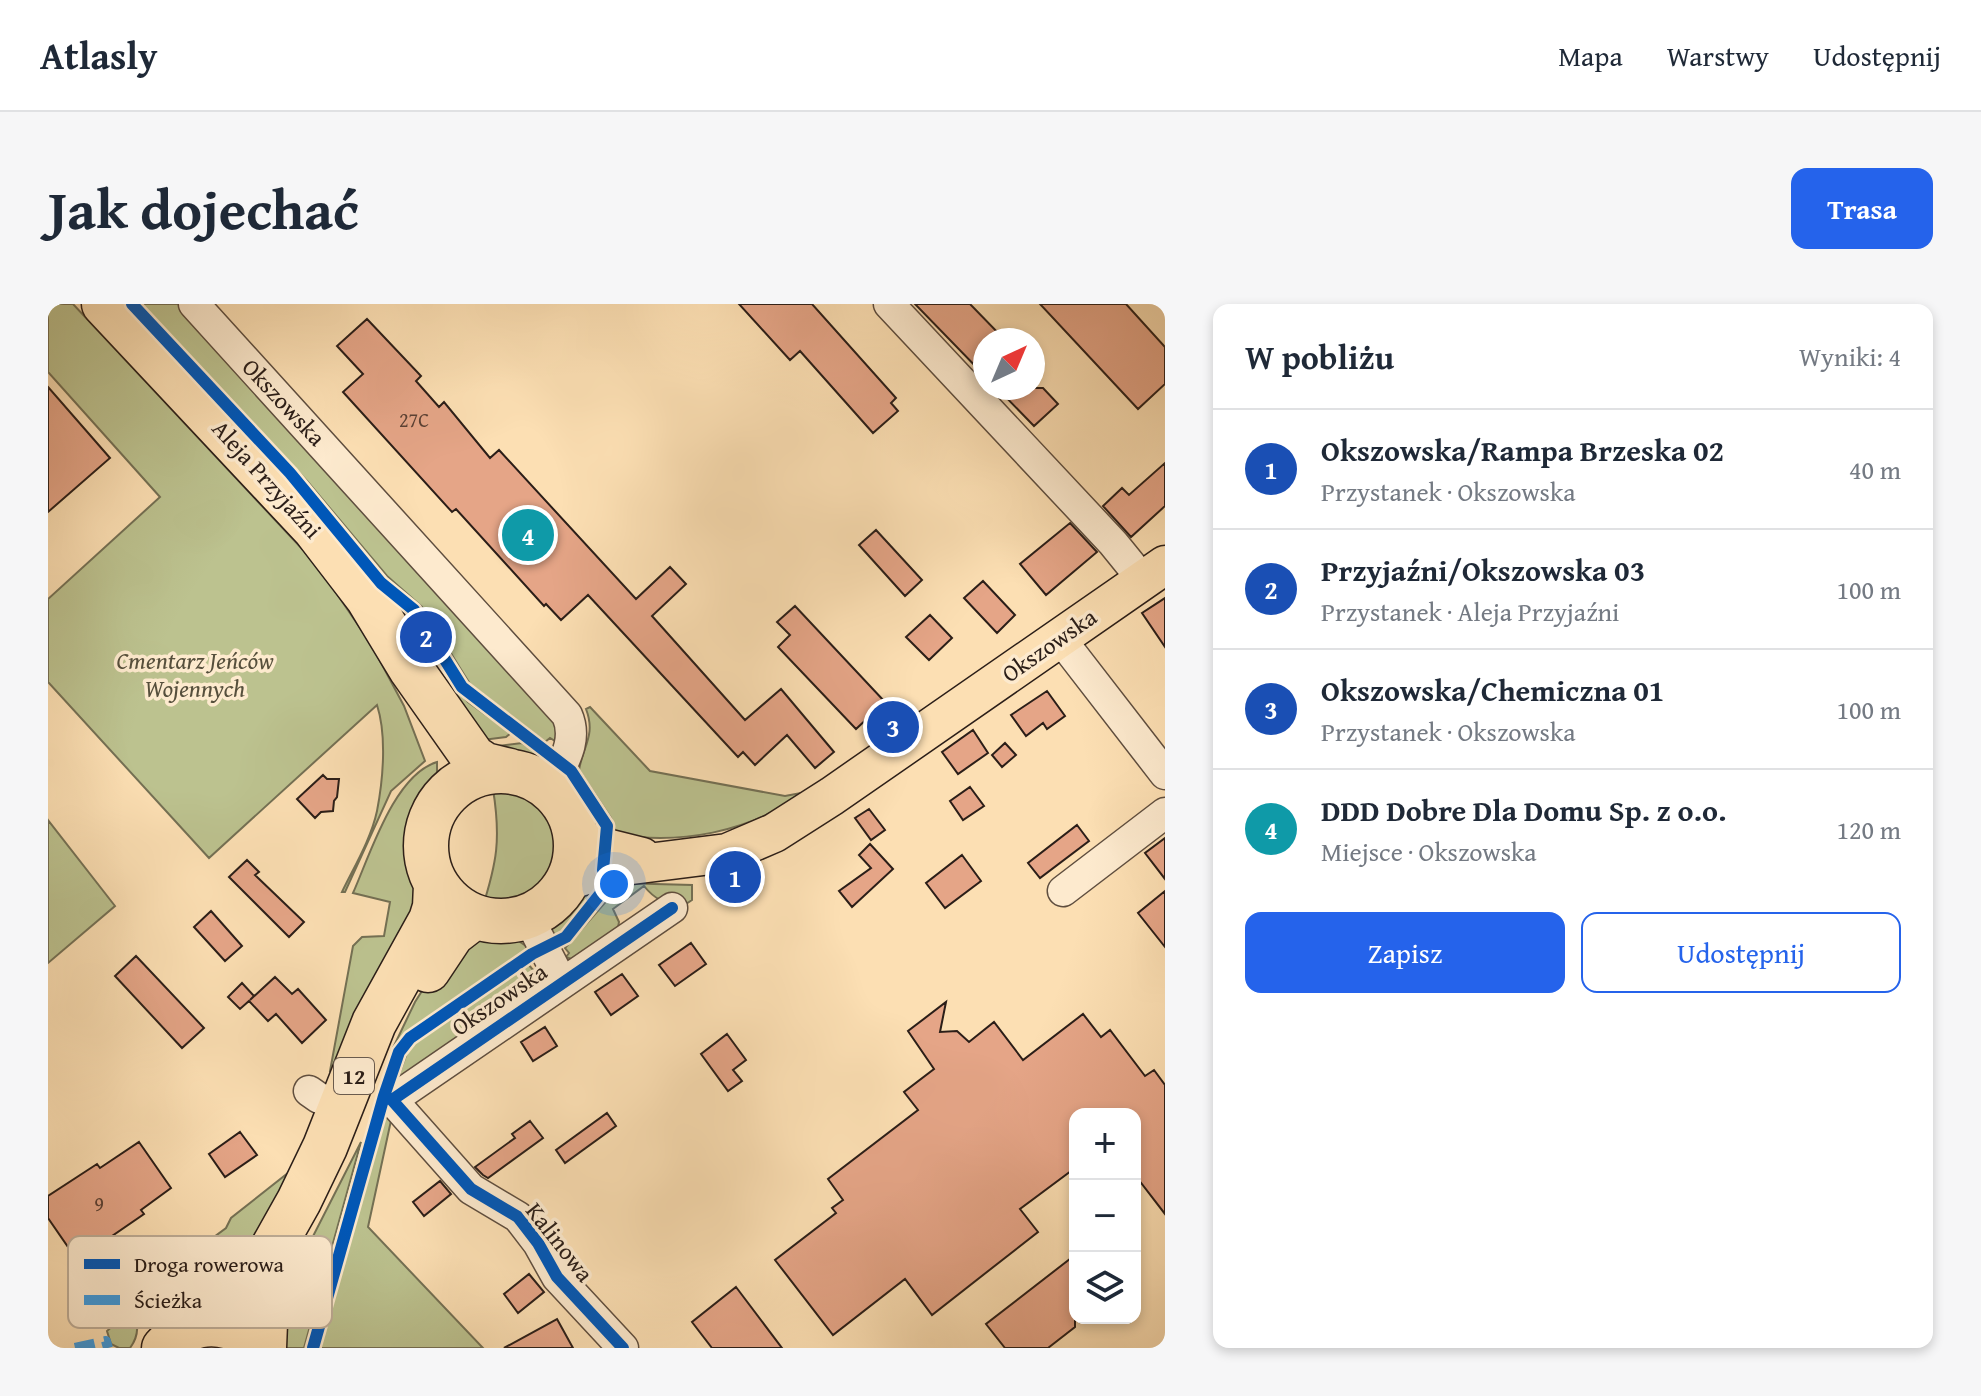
<!DOCTYPE html>
<html lang="pl">
<meta charset="utf-8">
<style>
:root{--surface:#fff;--page:#f6f6f7;--text:#1f2937;--muted:#747a83;--line:#e0e1e3;--accent:#2563eb}
body{margin:0;font-family:"Gentium Book Plus",serif;background:var(--page);color:var(--text)}
.controls{position:absolute;right:24px;bottom:24px;display:grid;overflow:hidden;border-radius:16px;box-shadow:0 4px 12px #0003}
.controls button{width:72px;height:72px;display:grid;place-items:center;padding:0;border:0;border-bottom:2px solid var(--line);background:var(--surface);color:var(--text);font:40px sans-serif}
.compass{position:absolute;left:925px;top:24px;width:72px;height:72px;border-radius:50%;background:var(--surface);box-shadow:0 4px 12px #0003;rotate:44deg}
.you{position:absolute;left:566px;top:580px;width:28px;height:28px;margin:-20px;border:6px solid #fff;border-radius:50%;background:#1a73e8;box-shadow:0 0 0 12px #1a73e833}
.badge{display:grid;place-items:center;width:52px;height:52px;border-radius:50%;background:var(--accent);color:#fff;font-size:26px;font-weight:700}
.pin{position:absolute;translate:-50% -50%;border:4px solid #fff;box-shadow:0 2px 8px #0006}
.list{margin:0;padding:0;list-style:none}
h2{display:flex;justify-content:space-between;align-items:center;height:104px;margin:0;padding:0 32px;font-size:34px}
h2 small{font-size:26px;font-weight:400;color:var(--muted)}
.list li{display:grid;grid-template-columns:52px 1fr auto;gap:24px;align-items:center;box-sizing:border-box;height:120px;padding:0 32px;border-top:2px solid var(--line)}
.list b{display:block;font-size:30px;white-space:nowrap}
.list p{margin:0;font-size:26px;white-space:nowrap;color:var(--muted)}
.list em{font-size:26px;font-style:normal;color:var(--muted)}
.actions{display:flex;gap:16px;padding:24px 32px}
.actions a{flex:1;padding:18px 0;border:2px solid var(--accent);border-radius:16px;text-align:center;font-size:28px;color:var(--accent)}
.actions .main{background:var(--accent);color:#fff}
.icon{flex:none;width:44px;height:44px;fill:none;stroke:currentColor;stroke-width:2;stroke-linecap:round;stroke-linejoin:round}
.map{position:relative;flex:none;width:1117px;height:1044px;overflow:hidden;border-radius:16px}
header{display:flex;align-items:center;gap:48px;box-sizing:border-box;height:112px;padding:0 40px;background:var(--surface);border-bottom:2px solid var(--line)}
header strong{font-size:38px}
nav{display:flex;gap:44px;margin-inline-start:auto;font-size:28px}
.intro{display:flex;align-items:center;justify-content:space-between;box-sizing:border-box;height:192px;padding:0 48px}
h1{margin:0;font-size:56px}
.button{padding:20px 36px;border-radius:16px;background:var(--accent);color:#fff;font-size:28px;font-weight:700}
main{display:flex;gap:48px;padding:0 48px}
aside{flex:1;background:var(--surface);border-radius:16px;box-shadow:0 4px 12px #0003}
.map>svg:first-child{display:block}
.green{fill:#bcc28f;stroke:#747054;stroke-width:2}
.building{fill:#e5a587;stroke:#2b1e18;stroke-width:2}
.lines{fill:none;stroke-linecap:round;stroke-linejoin:round}
.minor-casing{stroke:#5f4e3f;stroke-width:33}
.major-casing{stroke:#2b1e18;stroke-width:41}
.highway-casing{stroke:#2b1e18;stroke-width:47}
.minor{stroke:#fdeace;stroke-width:30}
.major{stroke:#fcdfb3;stroke-width:38}
.highway{stroke:#fcdfb3;stroke-width:44}
.quiet{stroke:#3d9bdf;stroke-width:10;stroke-dasharray:20 10;stroke-linecap:butt}
.cycleway-casing{stroke:#fdeace;stroke-width:17}
.cycleway{stroke:#0057b8;stroke-width:12}
.labels{text-anchor:middle;dominant-baseline:central;stroke-width:7;stroke-linejoin:round;paint-order:stroke}
.number-label{font-size:20px;fill:#5a4034}
.shield{fill:#fdeace;stroke:#6a5b4f;stroke-width:2}
.shield-label{font-size:22px;font-weight:bold;fill:#2b1e18}
.street-label{font-size:24px;fill:#2b1e18;stroke:#fdeace}
.park-label{font-size:24px;font-style:italic;fill:#564f3c;stroke:#fdeace}
.key{fill:#fdeace;stroke:#bead97;stroke-width:2}
.key-label{font-size:22px;fill:#2b1e18}
</style>
<header>
<strong>Atlasly</strong>
<nav><a>Mapa</a><a>Warstwy</a><a>Udostępnij</a></nav>
</header>
<div class="intro"><h1>Jak dojechać</h1><a class="button">Trasa</a></div>
<main>
<div class="map">
<svg width="1117" height="1044" viewBox="0 0 1117 1044">
<rect width="100%" height="100%" fill="#fcdfb3"/>
<filter id="stains"><feTurbulence type="fractalNoise" baseFrequency=".0025" numOctaves="4"/><feColorMatrix values="0 0 0 0 .2 0 0 0 0 .09 0 0 0 0 .02 0 0 0 .5 -.17"/></filter>
<radialGradient id="worn" r=".72"><stop offset=".6" stop-color="#630" stop-opacity="0"/><stop offset="1" stop-color="#630" stop-opacity=".3"/></radialGradient>
<path class="green" d="M0 0H25L257 248 278 274 323 340 356 402 377 457 343 487 297 588H294C306 563 323 535 329 507 335 476 339 432 329 401L161 554 0 378V295L112 193 0 68Z
M93 0H130L282 169 499 400 510 426 507 437 502 434 497 438 422 380 374 303 339 272 259 177Z
M400 375 420 398 463 429 458 433 427 437Z
M542 403 602 467 737 492 753 489C703 529 629 541 568 530L563 514 531 466C535 442 548 431 538 405Z
M474 439 495 453 480 462 426 445Z
M389 458V476L371 509 364 542 376 604 297 772 282 767 305 642 314 633 336 632 342 598 305 589C322 551 346 471 389 458Z
M524 474 555 523 537 526 516 485Z
M445 485C535 484 530 617 434 605 449 558 453 535 445 485Z
M0 516 67 602 0 659Z
M569 579 644 581V596L635 602C617 599 608 597 596 582L565 605 571 618 569 629 526 656 518 653 521 649 517 644 563 592Z
M528 585H553L514 629 504 635C501 613 514 601 528 585Z
M459 629 481 644 475 652 368 723 345 744 367 698 386 668 438 630Z
M480 660 485 666 491 665V679L345 787 359 749 366 738Z
M294 785 189 992 129 1008C114 998 105 987 116 970L178 924 183 914 250 861Z
M338 804 344 812 320 923 435 1044H270Z
M313 838 256 1044H228L230 1001Z
M75 1005H82C92 1018 91 1032 82 1044H71L63 1040 59 1027 67 1020 63 1016Z"/>
<path class="building" d="M691 0H764L848 94 843 99 850 107 825 129 752 47 742 56Z
M867 0H922L957 36H937V72Z
M992 0H1078L1117 43V80L1090 105Z
M319 15 373 72 368 77 391 103 396 98 442 154 451 146 588 295 622 263 638 280 604 312 697 416 733 385 786 448 767 464 739 431 707 461 695 448 690 453 540 291 513 316 498 300 496 302 408 205 404 208 295 88 315 70 289 42Z
M0 83 62 154 0 208Z
M949 84H995L1010 100 986 122Z
M1117 159V202L1083 233 1055 202 1074 184 1081 191Z
M1022 219 1049 248 998 291 972 260Z
M828 226 874 276 857 292 811 241Z
M935 277 967 311 949 329 916 294Z
M1117 294V343L1094 309Z
M747 302 837 398 808 425 730 343 742 331 729 318Z
M882 311 904 334 881 356 858 333Z
M999 387 1017 412 999 425 995 419 978 432 963 411Z
M925 426 940 449 910 470 894 448Z
M957 439 968 451 954 463 944 451Z
M275 471 279 475H291L289 493 286 497 285 507 273 508 267 514 249 495Z
M922 483 936 502 915 516 902 497Z
M821 505 837 526 823 536 807 514Z
M1029 521 1041 537 992 574 980 559Z
M1117 534V575L1097 549Z
M822 540 845 565 804 603 791 587 823 564 811 551Z
M914 551 933 577 897 604 878 579Z
M199 556 211 568 207 571 256 618 241 633 181 573Z
M1117 587V643L1090 609Z
M163 607 194 642 177 657 146 623Z
M643 639 658 660 627 682 611 661Z
M88 652 156 724 134 744 67 672Z
M574 670 590 692 563 711 547 688Z
M227 673 244 690 250 685 278 716 254 739 228 710 220 717 201 697 192 705 180 693 194 679 206 692 202 696Z
M898 698 892 728 909 727 921 738 946 718 975 756 1035 710 1053 733 1062 726 1097 772 1106 766 1117 781V910L1087 871V810H1027V864L972 905 990 928 884 1011 857 975 785 1031 727 956 788 909 784 904 795 896 780 875 870 806 856 788 886 765 860 727Z
M497 723 509 742 485 757 473 738Z
M679 730 698 756 685 766 694 777 680 787 653 750Z
M559 809 568 822 517 859 508 846Z
M482 817 495 834 440 874 435 871 427 863 467 834 464 830Z
M192 828 209 851 177 873 161 850Z
M91 838 123 884 93 906 96 910 29 956 0 914V892L49 860 52 864Z
M392 877 403 890 376 912 365 898Z
M1027 951V1023L1000 1044H957L938 1020Z
M481 970 496 988 470 1009 456 990Z
M688 983 734 1044H664L644 1018Z
M509 1015 525 1044H456Z"/>
<g class="lines">
<defs>
<path id="minor" d="M146 0 519 411C531 438 513 461 503 485
M841 0 1065 239 1095 276
M1011 333 1117 470
M1015 587 1117 509
M480 613 514 679
M261 787 271 794
M575 1044 509 973 490 939 470 913 423 885 344 796 624 604"/>
<path id="major" d="M528 533 554 543 594 553
M521 576 568 563 679 549 726 529 784 492 1117 261"/>
<path id="highway" d="M56 0 267 225 320 294 363 365 425 453 437 461 462 467
M378 542a75 75 0 1 1 150 0a75 75 0 1 1-150 0Z
M380 666 404 630 426 613
M163 1019 186 1007 196 995 251 897 277 843 326 719 383 616 387 603 388 581
M116 1044C137 1020 163 1014 193 1027
M216 1044 217 1019 241 964"/>
</defs>
<use href="#minor" class="minor-casing"/>
<use href="#major" class="major-casing"/>
<use href="#highway" class="highway-casing"/>
<use href="#minor" class="minor"/>
<use href="#major" class="major"/>
<use href="#highway" class="highway"/>
<path class="quiet" d="M27 1044 58 1037 60 1044"/>
<defs>
<path id="cycleway" d="M84 0 242 169 333 279 366 306 414 383 523 467 559 522 555 566 558 574 557 584 518 633 484 650 362 734 351 748 336 792 265 1044
M336 792 344 796 423 885 470 913 490 939 509 973 575 1044
M344 796 624 604"/>
</defs>
<use href="#cycleway" class="cycleway-casing"/>
<use href="#cycleway" class="cycleway"/>
</g>
<g class="labels">
<g class="number-label">
<text x="366" y="115">27C</text>
<text x="51" y="899">9</text>
</g>
<rect class="shield" x="286" y="754" width="40" height="36" rx="6"/>
<g class="shield-label">
<text x="306" y="772">12</text>
</g>
<g class="street-label">
<text transform="translate(236 98) rotate(47)">Okszowska</text>
<text transform="translate(219 175) rotate(48)">Aleja Przyjaźni</text>
<text transform="translate(1001 341) rotate(-35)">Okszowska</text>
<text transform="translate(451 695) rotate(-34)">Okszowska</text>
<text transform="translate(512 938) rotate(52)">Kalinowa</text>
</g>
<g class="park-label">
<text x="147" y="356">Cmentarz Jeńców<tspan x="147" dy="28">Wojennych</tspan></text>
</g>
</g>
<rect x="20" y="932" width="264" height="92" rx="12" class="key"/>
<rect x="36" y="955" width="36" height="10" fill="#0057b8"/>
<rect x="36" y="991" width="36" height="10" fill="#3d9bdf"/>
<g class="key-label">
<text x="86" y="968">Droga rowerowa</text>
<text x="86" y="1004">Ścieżka</text>
</g>
<rect width="100%" height="100%" filter="url(#stains)"/>
<rect width="100%" height="100%" fill="url(#worn)"/>
</svg>
<div class="controls">
<button>+</button>
<button>−</button>
<button><svg class="icon" aria-label="layers" viewBox="0 0 24 24"><path d="M12 4l9 5-9 5-9-5zM3 14l9 5 9-5"/></svg></button>
</div>
<svg class="compass" viewBox="-18 -18 36 36"><path d="M0-13l5 13h-10z" fill="#e53935"/><path d="M0 13l5-13h-10z" fill="#747a83"/></svg>
<div class="you"></div>
<div class="pin badge" style="left:687px;top:573px;background:#1a4fb4">1</div>
<div class="pin badge" style="left:378px;top:333px;background:#1a4fb4">2</div>
<div class="pin badge" style="left:845px;top:423px;background:#1a4fb4">3</div>
<div class="pin badge" style="left:480px;top:231px;background:#0f9aa8">4</div>
</div>
<aside>
<h2>W pobliżu<small>Wyniki: 4</small></h2>
<ul class="list">
<li><span class="badge" style="background:#1a4fb4">1</span><div><b>Okszowska/Rampa Brzeska 02</b><p>Przystanek · Okszowska</p></div><em>40 m</em></li>
<li><span class="badge" style="background:#1a4fb4">2</span><div><b>Przyjaźni/Okszowska 03</b><p>Przystanek · Aleja Przyjaźni</p></div><em>100 m</em></li>
<li><span class="badge" style="background:#1a4fb4">3</span><div><b>Okszowska/Chemiczna 01</b><p>Przystanek · Okszowska</p></div><em>100 m</em></li>
<li><span class="badge" style="background:#0f9aa8">4</span><div><b>DDD Dobre Dla Domu Sp. z o.o.</b><p>Miejsce · Okszowska</p></div><em>120 m</em></li>
</ul>
<div class="actions"><a class="main">Zapisz</a><a>Udostępnij</a></div>
</aside>
</main>
